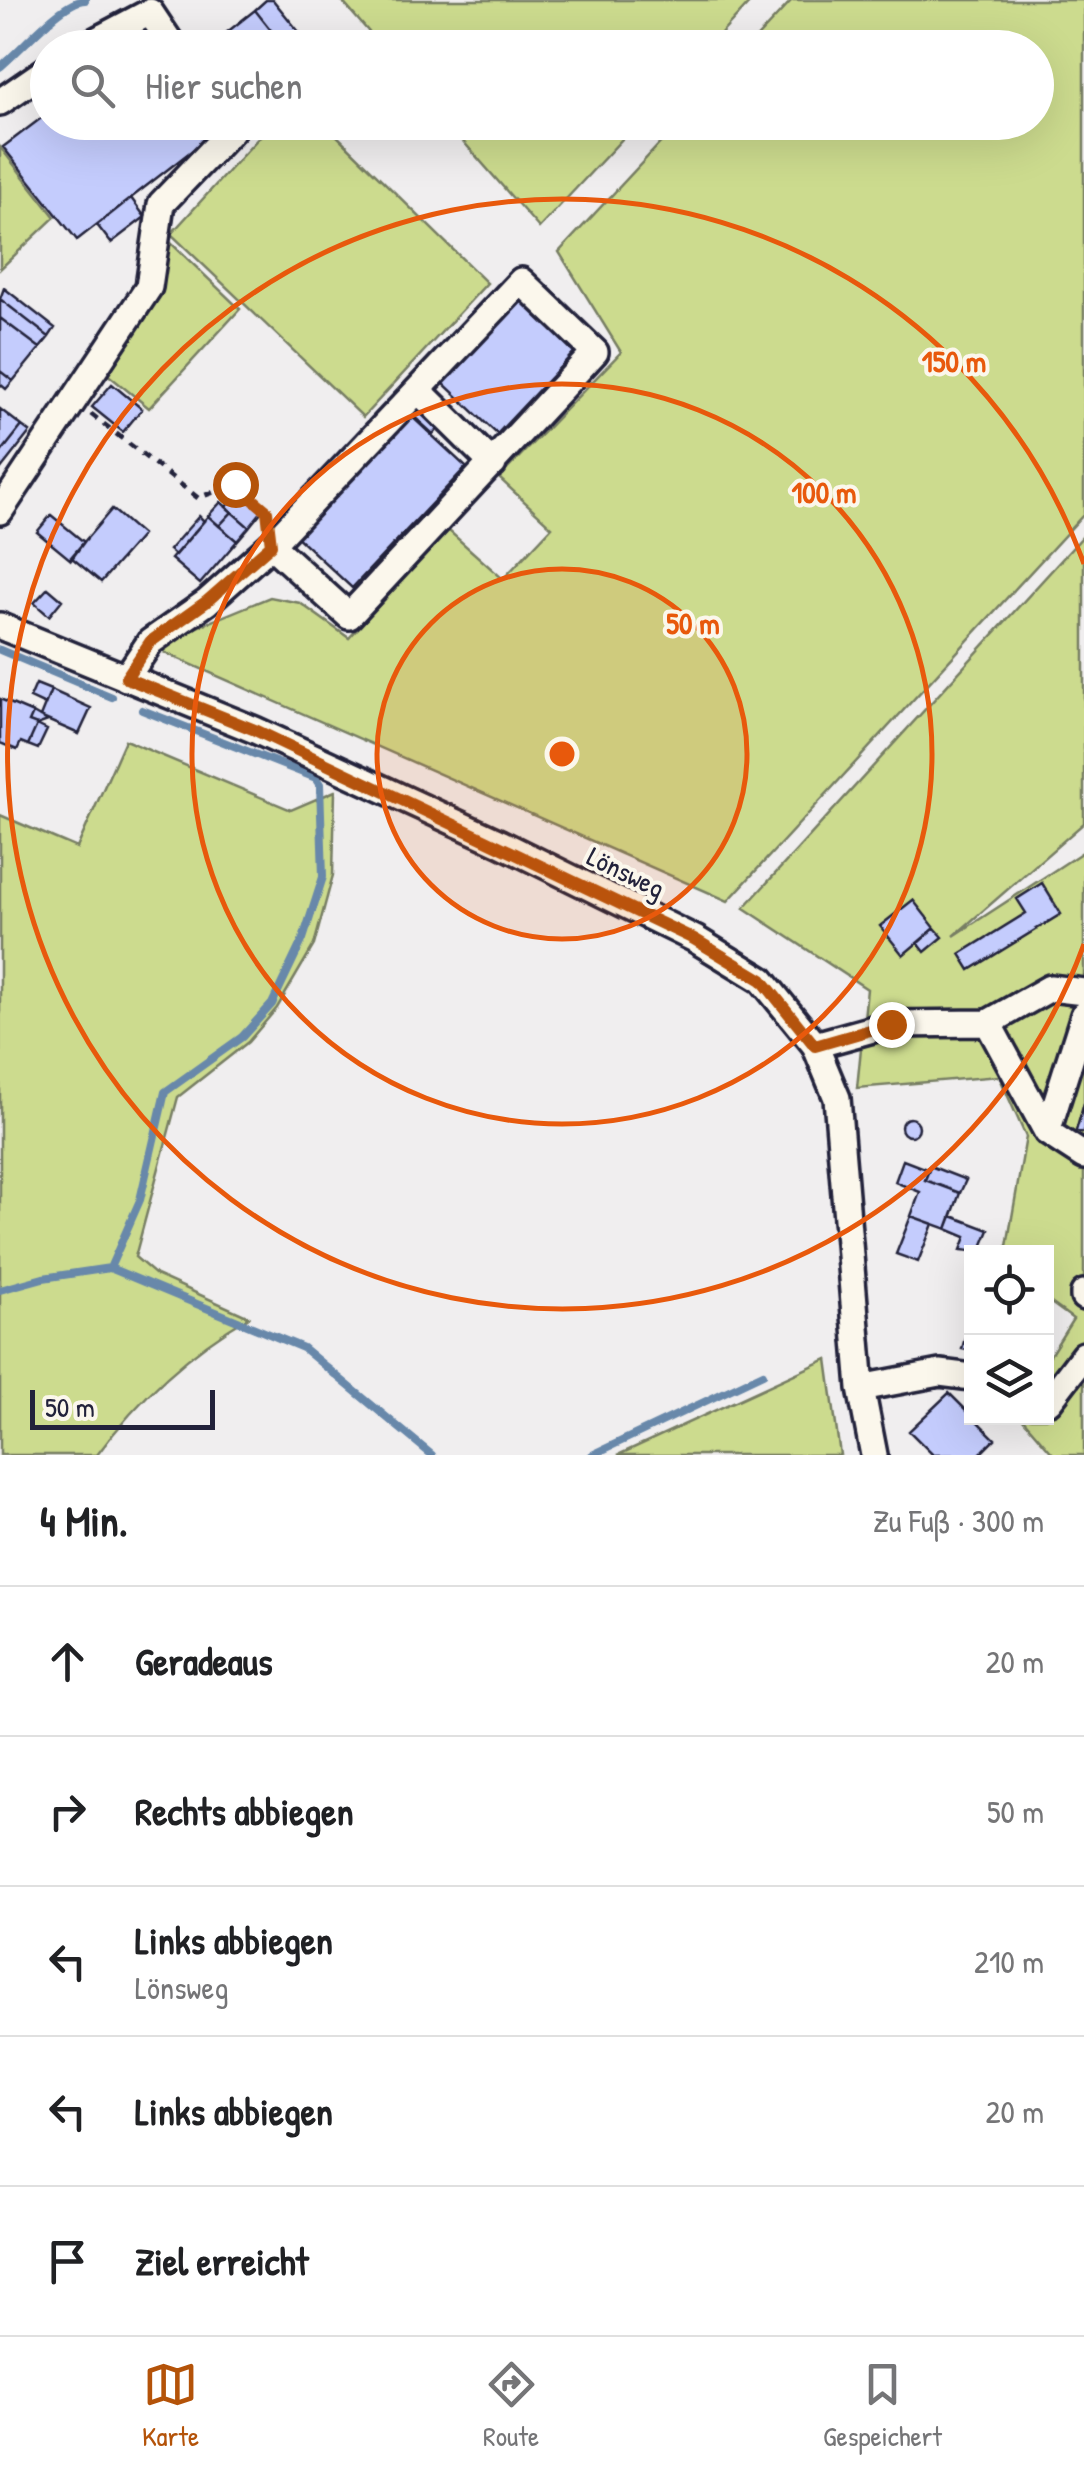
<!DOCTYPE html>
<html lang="de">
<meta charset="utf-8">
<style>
:root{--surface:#fff;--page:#f2f2f2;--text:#202124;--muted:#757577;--line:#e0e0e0;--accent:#b45309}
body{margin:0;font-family:"Patrick Hand",sans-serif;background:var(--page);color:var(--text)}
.controls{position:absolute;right:30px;bottom:30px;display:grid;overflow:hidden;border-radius:0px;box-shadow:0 10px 40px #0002}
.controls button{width:90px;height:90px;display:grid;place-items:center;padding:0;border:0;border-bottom:2px solid var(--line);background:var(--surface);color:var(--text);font:50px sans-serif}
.scale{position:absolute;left:30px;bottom:25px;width:185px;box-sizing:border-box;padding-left:10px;border:5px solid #22223b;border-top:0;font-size:28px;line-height:35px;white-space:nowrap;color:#22223b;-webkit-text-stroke:8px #fbf7ec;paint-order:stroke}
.stop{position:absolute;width:30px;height:30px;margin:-22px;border:8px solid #b45309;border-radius:50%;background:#fff}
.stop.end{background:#b45309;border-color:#fff;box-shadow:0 2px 10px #0008}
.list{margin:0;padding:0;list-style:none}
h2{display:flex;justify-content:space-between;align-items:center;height:130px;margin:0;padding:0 40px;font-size:42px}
h2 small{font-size:32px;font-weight:400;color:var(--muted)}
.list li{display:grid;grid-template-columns:65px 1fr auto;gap:30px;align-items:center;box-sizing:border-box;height:150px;padding:0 40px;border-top:2px solid var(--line)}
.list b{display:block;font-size:38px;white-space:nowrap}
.list p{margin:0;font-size:32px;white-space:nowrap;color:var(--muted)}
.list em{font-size:32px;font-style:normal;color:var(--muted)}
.icon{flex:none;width:55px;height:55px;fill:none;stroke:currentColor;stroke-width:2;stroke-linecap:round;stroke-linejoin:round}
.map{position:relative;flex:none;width:1084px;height:1455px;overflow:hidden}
.search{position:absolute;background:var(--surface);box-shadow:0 10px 40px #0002;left:30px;right:30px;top:30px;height:110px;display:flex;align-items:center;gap:25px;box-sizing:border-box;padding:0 35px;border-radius:55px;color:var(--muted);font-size:38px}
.sheet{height:880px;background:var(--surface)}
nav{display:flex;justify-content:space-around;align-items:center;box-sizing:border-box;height:140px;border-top:2px solid var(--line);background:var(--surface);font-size:28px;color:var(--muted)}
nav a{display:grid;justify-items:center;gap:5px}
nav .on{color:var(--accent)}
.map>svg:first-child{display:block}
.green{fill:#ccdb8e;stroke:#777e64;stroke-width:2.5}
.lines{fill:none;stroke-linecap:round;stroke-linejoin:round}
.stream{stroke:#6788aa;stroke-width:8}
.building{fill:#c4ccfd;stroke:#22223b;stroke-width:2.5}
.minor-casing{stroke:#22223b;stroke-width:32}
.path{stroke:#22223b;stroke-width:5;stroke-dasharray:8 8;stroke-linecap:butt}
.minor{stroke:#fbf7ec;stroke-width:25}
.route{stroke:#b45309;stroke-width:12}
.ring{fill:none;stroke:#e8590c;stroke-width:5}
.labels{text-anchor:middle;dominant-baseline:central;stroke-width:8;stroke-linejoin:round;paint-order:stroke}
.street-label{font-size:28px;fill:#22223b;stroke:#fbf7ec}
.centre{fill:#e8590c;stroke:#fbf7ec;stroke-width:5}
.ring-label{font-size:30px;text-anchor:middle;font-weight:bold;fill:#e8590c;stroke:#fbf7ec;stroke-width:8;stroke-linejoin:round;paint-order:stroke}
</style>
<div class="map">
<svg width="1084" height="1455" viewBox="0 0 1084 1455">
<rect width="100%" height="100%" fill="#f0eeef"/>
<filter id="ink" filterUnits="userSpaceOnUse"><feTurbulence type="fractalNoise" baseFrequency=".01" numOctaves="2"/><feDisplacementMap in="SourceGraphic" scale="20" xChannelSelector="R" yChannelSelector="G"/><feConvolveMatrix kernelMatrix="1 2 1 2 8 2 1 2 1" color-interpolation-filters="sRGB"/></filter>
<g filter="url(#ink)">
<path class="green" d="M341 0H752L708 48 382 47Z
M792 0H1084V514L728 901 163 652V641L270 597 300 603 349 638 448 530 503 579 552 527 499 478 621 352 559 252 679 123 1036 122V48L748 47Z
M272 123H324L487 283 363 417 171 234Z
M447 123H637L539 228Z
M0 147 55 217 0 269Z
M171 243 240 309 149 408 101 369 155 292Z
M1084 535V823L954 936 1084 851V1455H1054L1022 1418H1046L1047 1360 1073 1319 1047 1300 1046 1252H1006L1026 1137 999 1076 857 1088 867 989 744 908Z
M125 740 291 810 335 791 333 875 314 945 277 1008 248 1042 178 1097 135 1257 156 1275 249 1317C187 1353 139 1398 97 1455H0V815L77 848Z
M827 1359 840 1455H618Z"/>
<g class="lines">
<path class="stream" d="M0 67C20 51 62 1 85 0
M0 650 112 697
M110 1268 140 1200 165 1092 242 1037 272 1004 303 939 323 877 320 784 316 778 142 710
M0 1290 43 1278 110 1268 303 1348 432 1455
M592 1455 763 1374"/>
</g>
<path class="building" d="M266 0H273L308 43 285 48 255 10Z
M255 10 285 48H207Z
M48 113V122H210L217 131 77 240 3 147Z
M131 198 145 217 111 243 97 225Z
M4 288 55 328 49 337 0 299Z
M525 295 580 346 497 434 443 383Z
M0 299 49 337 40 348 0 318Z
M0 318 40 348 13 381 0 371Z
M0 371 13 381 6 389 0 384Z
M112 384 142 409 123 432 92 407Z
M419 406 440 426 433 434 411 414Z
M0 409 22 426 0 454Z
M407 412 466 467 352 588 293 533Z
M22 426 30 432 0 470V454Z
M239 491 262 511 249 527 226 507Z
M221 502 232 512 219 526 208 516Z
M112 509 142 535 101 582 71 557Z
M232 512 249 527 237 541 219 526Z
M51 515 84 542 71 560 37 532Z
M199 516 204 521 175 555 169 550Z
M208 516 237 541 200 584 171 559Z
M48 588 62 600 49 616 34 603Z
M36 684 51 690 45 705 30 698Z
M51 690 91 708 79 734 40 717Z
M0 699 33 713 29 722 37 725 28 745 21 742 17 750 0 743Z
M33 713 40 717 48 721 37 725 29 722Z
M37 725 47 730 38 749 28 745Z
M1042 883 1061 914 970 970 960 954 1026 913 1017 899Z
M913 900 935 928 903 955 880 926Z
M935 928 943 937 925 952 918 943Z
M1084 1103V1133L1076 1131Z
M901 1127a9 9 0 1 1 18 0a9 9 0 1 1-18 0Z
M903 1160 929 1170 925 1180 960 1193 947 1229 911 1216 920 1192 895 1182Z
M930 1166 966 1180 960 1193 925 1180Z
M911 1216 933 1224 918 1262 896 1254Z
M952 1216 989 1230 980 1252 961 1250 966 1237 947 1229Z
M972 1311V1351L962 1349Z
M949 1393 995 1439 979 1455H933L909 1431Z"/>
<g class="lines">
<defs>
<path id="minor" d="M82 48 150 12 174 48
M0 102 48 69
M418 390 493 464
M0 511 149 287 161 204 232 130 226 122
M0 626 255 730 500 843 695 939 762 980 815 1045 837 1098 861 1388 874 1455
M126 678 150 642 207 602 271 545 521 281 595 352 349 616 271 545
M988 1023 1050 988 1084 992
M815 1045 891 1024 988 1023 1047 1132 1084 1156
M1047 1132 1084 1015
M1084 1293V1297
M861 1388 940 1373 972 1377
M1049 1401 1084 1355"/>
</defs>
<use href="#minor" class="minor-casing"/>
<path class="path" d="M91 414 198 498 235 484 267 512"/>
<use href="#minor" class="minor"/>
</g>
</g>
<g class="lines" filter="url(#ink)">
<path class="route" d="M235 484 267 511 271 545 206 602 150 642 126 678 255 730 694 939 762 980 815 1046 891 1024"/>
</g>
<circle cx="562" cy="754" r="185" fill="#e8590c" fill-opacity=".12"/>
<g class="ring">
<circle cx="562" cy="754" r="185"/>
<circle cx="562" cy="754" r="370"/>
<path d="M1084 944A555 555 0 1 1 1084 564"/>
</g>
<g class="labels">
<g class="street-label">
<text transform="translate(626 872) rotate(26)">Lönsweg</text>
</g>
</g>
<circle cx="562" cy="754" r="15" class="centre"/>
<g class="ring-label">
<text x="954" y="372">150 m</text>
<text x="824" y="503">100 m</text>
<text x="693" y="634">50 m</text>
</g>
</svg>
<div class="controls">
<button><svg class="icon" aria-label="locate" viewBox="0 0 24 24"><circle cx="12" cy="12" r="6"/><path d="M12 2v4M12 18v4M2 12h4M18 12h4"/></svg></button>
<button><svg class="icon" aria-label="layers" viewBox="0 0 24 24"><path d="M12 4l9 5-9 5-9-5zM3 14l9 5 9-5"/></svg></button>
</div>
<div class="scale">50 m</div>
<div class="stop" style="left:235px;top:484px"></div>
<div class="stop end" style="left:891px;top:1024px"></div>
<div class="search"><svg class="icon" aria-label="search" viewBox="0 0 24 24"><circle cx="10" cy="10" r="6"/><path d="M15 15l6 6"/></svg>Hier suchen</div>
</div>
<section class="sheet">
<h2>4 Min.<small>Zu Fuß · 300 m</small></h2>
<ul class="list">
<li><svg class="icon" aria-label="ahead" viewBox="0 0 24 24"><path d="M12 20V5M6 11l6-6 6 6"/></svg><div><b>Geradeaus</b></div><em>20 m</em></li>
<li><svg class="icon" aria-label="right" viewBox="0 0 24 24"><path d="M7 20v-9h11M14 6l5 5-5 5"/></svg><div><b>Rechts abbiegen</b></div><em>50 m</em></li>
<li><svg class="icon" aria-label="left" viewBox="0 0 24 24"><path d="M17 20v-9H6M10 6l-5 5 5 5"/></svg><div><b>Links abbiegen</b><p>Lönsweg</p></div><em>210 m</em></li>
<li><svg class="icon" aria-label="left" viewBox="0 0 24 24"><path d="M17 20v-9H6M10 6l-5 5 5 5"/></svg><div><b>Links abbiegen</b></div><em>20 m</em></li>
<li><svg class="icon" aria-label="arrive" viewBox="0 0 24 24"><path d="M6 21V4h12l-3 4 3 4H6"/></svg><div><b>Ziel erreicht</b></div></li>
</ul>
</section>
<nav>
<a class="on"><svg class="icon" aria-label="map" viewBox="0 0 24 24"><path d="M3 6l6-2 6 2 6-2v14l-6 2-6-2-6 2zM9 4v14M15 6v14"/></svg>Karte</a>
<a><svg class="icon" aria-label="directions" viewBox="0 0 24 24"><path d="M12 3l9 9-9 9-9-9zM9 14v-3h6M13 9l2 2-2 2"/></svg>Route</a>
<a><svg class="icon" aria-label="saved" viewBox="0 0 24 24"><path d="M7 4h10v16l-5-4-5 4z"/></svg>Gespeichert</a>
</nav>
